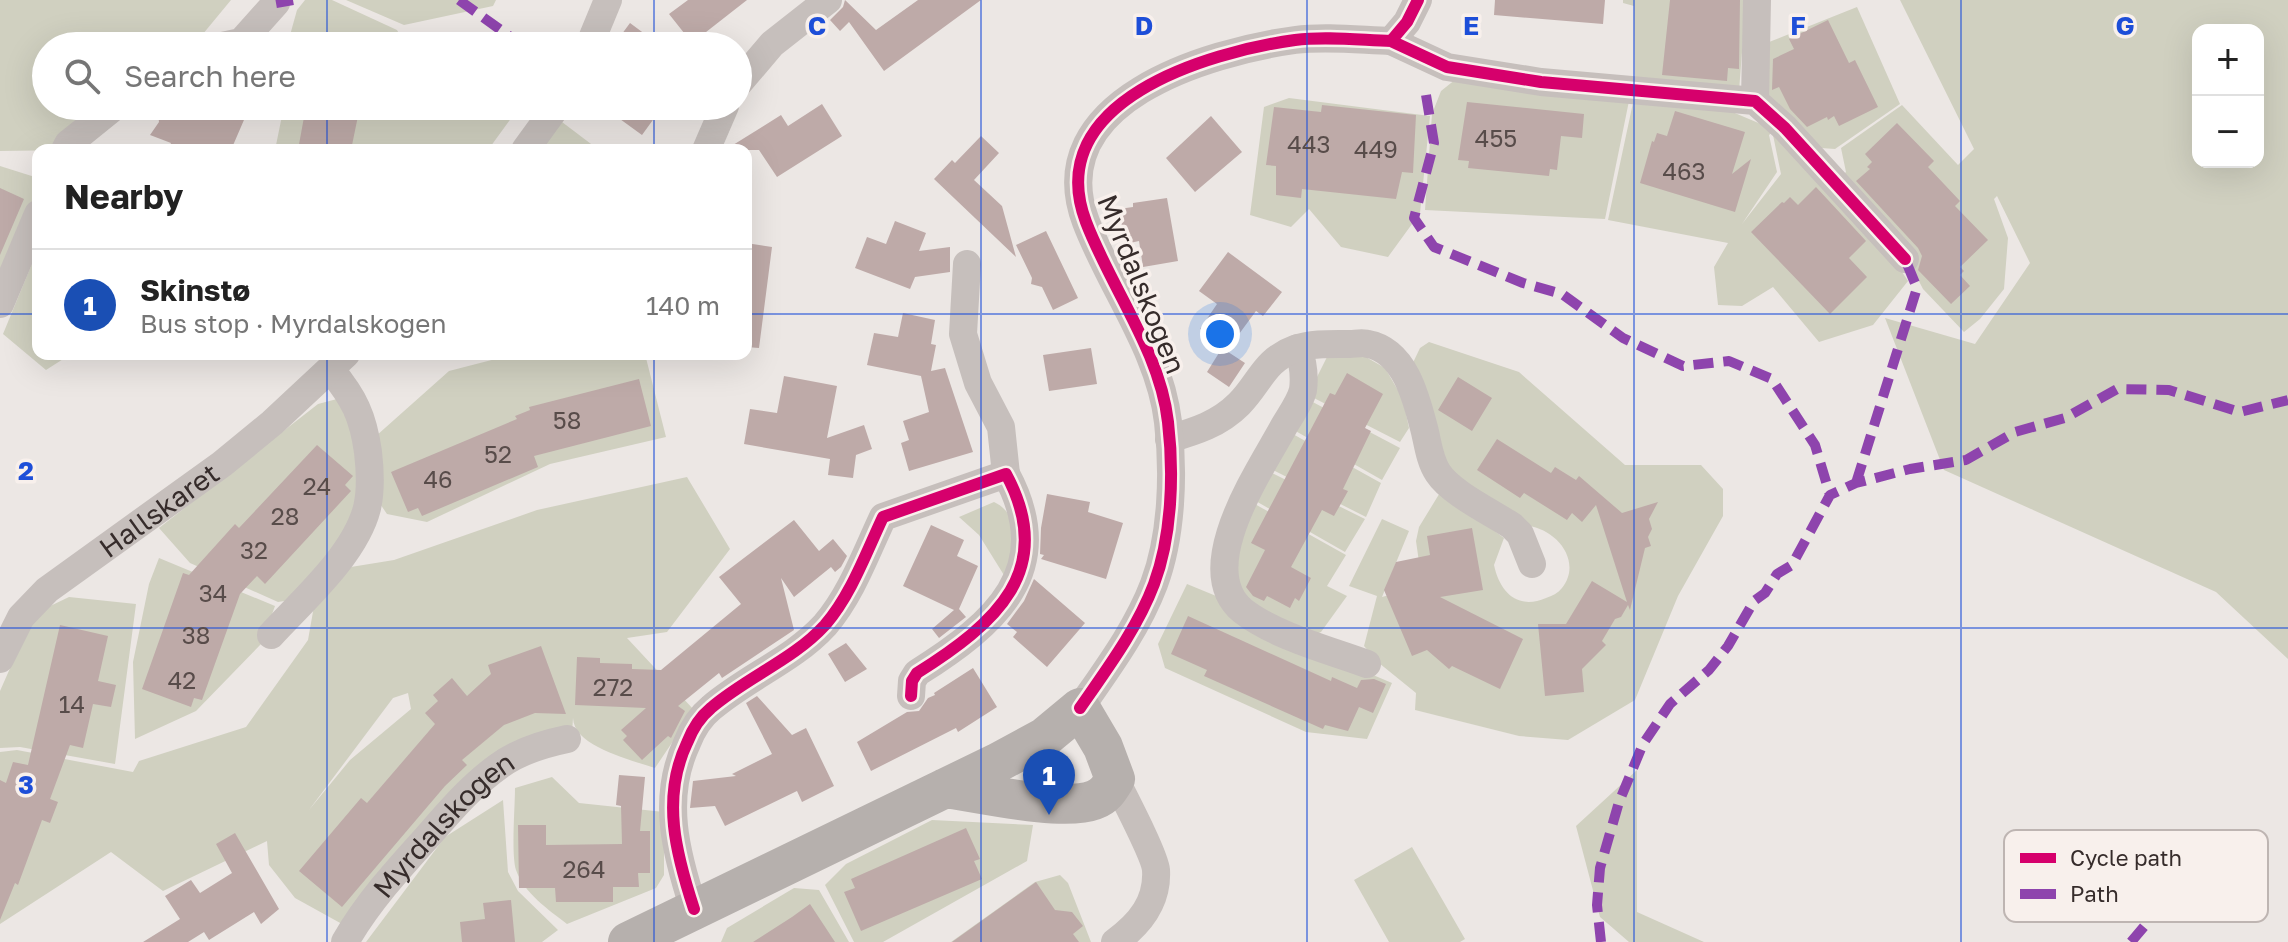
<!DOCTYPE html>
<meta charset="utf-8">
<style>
:root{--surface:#fff;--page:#f6f6f6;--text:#222;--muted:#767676;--line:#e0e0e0;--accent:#0f766e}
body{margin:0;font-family:"Golos Text",sans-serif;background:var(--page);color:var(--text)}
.controls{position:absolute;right:24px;top:24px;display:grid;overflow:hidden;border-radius:16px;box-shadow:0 8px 32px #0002}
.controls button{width:72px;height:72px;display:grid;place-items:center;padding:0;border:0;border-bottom:2px solid var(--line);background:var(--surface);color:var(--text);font:40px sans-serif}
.you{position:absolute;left:1220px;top:334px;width:28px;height:28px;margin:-20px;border:6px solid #fff;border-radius:50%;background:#1a73e8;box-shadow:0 0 0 12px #1a73e833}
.badge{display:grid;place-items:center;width:52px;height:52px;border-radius:50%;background:var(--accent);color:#fff;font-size:26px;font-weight:700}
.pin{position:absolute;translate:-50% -66px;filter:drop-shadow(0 2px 4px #0008)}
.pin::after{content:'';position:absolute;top:42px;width:28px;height:24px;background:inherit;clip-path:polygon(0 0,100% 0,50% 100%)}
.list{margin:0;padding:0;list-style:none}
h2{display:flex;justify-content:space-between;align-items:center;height:104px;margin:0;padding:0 32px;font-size:34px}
h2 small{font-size:26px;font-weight:400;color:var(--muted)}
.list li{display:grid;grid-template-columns:52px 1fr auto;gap:24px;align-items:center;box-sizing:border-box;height:112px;padding:0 32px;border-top:2px solid var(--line)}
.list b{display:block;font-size:30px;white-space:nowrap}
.list p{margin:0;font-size:26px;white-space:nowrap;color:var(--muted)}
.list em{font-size:26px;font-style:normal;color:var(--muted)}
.icon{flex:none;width:44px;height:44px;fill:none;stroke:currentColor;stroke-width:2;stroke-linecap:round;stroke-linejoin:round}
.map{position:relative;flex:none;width:2288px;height:942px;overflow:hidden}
.search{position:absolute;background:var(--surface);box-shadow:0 8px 32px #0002;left:32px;top:32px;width:720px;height:88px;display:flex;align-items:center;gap:20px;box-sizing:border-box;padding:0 28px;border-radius:44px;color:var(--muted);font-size:30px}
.panel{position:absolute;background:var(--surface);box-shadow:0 8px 32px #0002;left:32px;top:144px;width:720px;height:216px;border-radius:16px}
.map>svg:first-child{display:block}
.green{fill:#d0d0c0;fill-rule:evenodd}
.building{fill:#beaaa8}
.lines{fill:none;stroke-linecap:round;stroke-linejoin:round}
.minor{stroke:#c6bfbc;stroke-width:28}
.secondary{stroke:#b6b0ad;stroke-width:40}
.quiet{stroke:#8e44ad;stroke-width:10;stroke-dasharray:20 10;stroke-linecap:butt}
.cycleway-casing{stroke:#f8f0ec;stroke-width:17}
.cycleway{stroke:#d6006c;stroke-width:12}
.grid{fill:none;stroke:#1d4ed8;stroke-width:2;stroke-opacity:0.55}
.labels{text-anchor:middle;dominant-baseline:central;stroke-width:7;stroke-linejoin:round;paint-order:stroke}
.number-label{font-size:24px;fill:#584c4a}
.street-label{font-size:28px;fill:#362c2b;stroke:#f8f0ec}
.key{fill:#f8f0ec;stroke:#beb5b2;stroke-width:2}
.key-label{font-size:22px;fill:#362c2b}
.grid-label{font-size:26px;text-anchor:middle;font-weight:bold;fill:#1d4ed8;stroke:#f8f0ec;stroke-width:7;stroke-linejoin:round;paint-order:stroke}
</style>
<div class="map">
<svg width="2288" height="942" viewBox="0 0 2288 942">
<rect width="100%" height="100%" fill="#ece7e4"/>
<path class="green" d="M0 0H231L193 46H46V106H123L72 150 0 151Z
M305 0H332L397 30 406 46H287L297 10Z
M346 0H496L493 6 404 25Z
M1623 0H1746L1739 91 1635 85 1634 6 1623 3Z
M1900 0H2288V659L2216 592 1944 470 1885 318 1975 344 2030 263 1997 196 1994 199 2008 238 2004 289 1980 319 1964 332 1923 289 1906 256 1837 180 1846 172 1841 148 1902 105 1958 165 1974 149ZM2198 30H2258V162H2198Z
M1857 7 1900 104 1835 149 1807 147 1783 117 1761 82 1764 44Z
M1456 79 1630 96 1605 219 1425 210 1432 114 1441 91Z
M1289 98 1430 116 1420 213 1388 257 1341 247 1309 209 1291 227 1250 215 1264 107Z
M1634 98 1723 108 1775 130 1769 135 1777 172 1742 224 1781 174 1773 135 1890 254 1908 281 1873 325 1819 342 1773 287 1742 306 1718 305 1714 267 1728 243 1608 220Z
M284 106H520L488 150H275Z
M562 122 599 150H541Z
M0 166 38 178V193L0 282Z
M38 249V354H71L46 370 3 334Z
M1429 342 1519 372 1625 465H1701L1723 489V516L1678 596 1635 700 1568 740 1519 736 1415 710 1416 693 1379 663 1364 646 1377 596 1349 586 1382 519 1409 531 1382 597 1412 589 1420 569 1416 541 1419 527 1441 491 1504 538 1494 565C1500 593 1518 610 1546 598 1552 596 1558 593 1562 588 1583 561 1556 529 1528 526L1445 467 1410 369 1420 348Z
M1352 349 1385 368 1403 399 1409 428 1400 442 1308 395 1329 353Z
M515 354H645L666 437 550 464 427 522 387 514 374 495 376 436 449 371Z
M337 399 351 410 362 471 355 521 291 600 278 602 190 563 159 528 318 404Z
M1307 399 1400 448 1382 480 1292 429Z
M1291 433 1381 483 1366 517 1269 468Z
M1268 471 1365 519 1345 552 1254 500Z
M687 477 730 549 667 632 627 638 694 710 655 768C632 760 574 747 573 718L572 734 540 739 342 924 295 898 269 865 267 841 163 891 111 852 0 924V752L17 750 133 772 139 761 246 727 308 640 320 572 394 560 537 510ZM408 693 411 709 350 760 309 810 393 698Z
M994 502C1024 516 1014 555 1007 580L979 535 959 517Z
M1253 503 1346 555 1327 586 1347 596 1321 632 1309 637 1234 597 1237 538Z
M159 558 275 606 261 644 196 711 135 739 133 662 149 584Z
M1187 584 1221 598 1340 661 1392 683 1367 739 1306 732 1165 668 1158 644Z
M69 597 136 604 115 764 20 747 0 748V691L26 632 46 608Z
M1637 770V912L1704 942H1629L1600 917 1576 826Z
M552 777 579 803 664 812V875L656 888 567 924C549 910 524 893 516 870 511 853 515 808 515 788Z
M503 800 508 872 518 891 558 930 542 942H366L445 837Z
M932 820 1033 825 1027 861 883 942H854L825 885 846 864Z
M1412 847 1465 939 1460 942H1389L1354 880Z
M1060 875 1068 883 1091 942H951L1035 882Z
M794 888 819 890 849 942H721L727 928Z"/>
<path class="building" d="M688 0H747L692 43 669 14Z
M845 0 876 30 918 0H981L884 71 849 22 840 31 830 20 843 7Z
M1495 0H1605L1603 24 1494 15Z
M1670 0H1740L1739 69 1728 68 1727 81 1662 75Z
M1828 20 1849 63 1855 60 1878 107 1839 126 1834 116 1828 120 1827 117 1807 127 1790 109 1779 87 1772 90 1773 59 1794 49 1789 39Z
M630 23 661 46H613Z
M1467 102 1584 114 1582 138 1561 136 1557 170 1550 169 1549 176 1468 168 1469 161 1458 160Z
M822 104 842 136 777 177 759 150H725L781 115 788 126Z
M1322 105 1416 115 1413 173 1402 172 1396 199 1302 189 1301 198 1276 195V166L1266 165 1274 107 1321 112Z
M177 106H250L231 150H168L171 143 150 135 159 122 158 114Z
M306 106H356L354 115 358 116 351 150H298Z
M602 106H663L642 135Z
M1675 111 1745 132 1732 174 1751 159 1735 212 1640 183 1652 141 1654 142 1657 133 1667 136Z
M1211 116 1242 152 1195 192 1166 158Z
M1897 123 1934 161 1928 167 1960 201 1955 206 1988 240 1960 267 1964 271 1960 275 1970 286 1951 304 1918 270 1922 256 1918 248 1856 181 1870 169 1867 167 1872 162 1865 154Z
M981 136 999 153 974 180 1002 206 1016 257 934 179 952 160 955 163Z
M1816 187 1866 241 1849 258 1867 277 1830 314 1751 232 1782 202 1784 203 1790 197 1798 205Z
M0 188 24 199 0 255Z
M1167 198 1178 261 1143 267 1139 241 1125 244 1119 209 1133 207V203Z
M895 221 926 233 919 251 950 247V272L915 277 910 289 855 268 867 237 886 244Z
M1046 231 1078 298 1053 310 1042 287 1031 284 1032 278 1016 245Z
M746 243 772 247 759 348 746 347Z
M1228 252 1282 292 1263 316 1256 311 1228 349 1200 329 1217 304 1199 291Z
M903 313 935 320 931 344 936 345 931 371 945 368 973 452 909 471 901 443 909 440 903 421 929 412 921 376 867 365 874 333 898 337Z
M1091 348 1097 384 1049 391 1043 355Z
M1222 348 1245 363 1229 387 1207 372Z
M1347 373 1383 394 1365 428 1371 431 1343 489 1348 491 1334 516 1322 510 1291 567 1311 578 1299 601 1295 598 1290 608 1267 596 1264 601 1253 596 1246 587 1265 550 1251 543 1330 393 1335 395Z
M784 376 837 386 827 438 864 425 872 449 856 455 853 478 828 475 830 459 744 444 750 409 777 413Z
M1458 377 1492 398 1472 431 1438 410Z
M639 379 651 426 534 456 538 467 422 516 418 508 408 512 391 472 517 419 515 416 530 410 529 407Z
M1497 439 1551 473 1555 467 1576 480 1579 476 1622 513 1658 502 1649 519 1652 529 1648 537 1651 546 1645 548 1630 610 1628 605 1621 617 1615 619 1602 641 1606 645 1582 669 1584 692 1545 696 1538 624H1566L1592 581 1627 602 1596 505 1582 522 1572 513 1567 520 1524 493 1520 498 1477 470Z
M317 445 353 476 345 485 351 491 265 584 257 576 240 594 202 700 194 698 191 707 142 689 183 573 189 575 235 524 239 528Z
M1047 494 1090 502 1088 512 1123 523 1106 579 1041 559 1044 555 1040 554 1041 528Z
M794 520 819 551 833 539 847 556 841 567 835 572 831 567 794 597 781 578 794 630 722 678 719 673 678 706 685 711 671 738 668 736 642 760 623 740 627 736 621 730 646 708 575 705 577 657 600 658V663L632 664V669L661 670 741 604 719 577Z
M931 525 964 540 957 556 978 566 959 609 966 617 939 638 932 629 954 610 903 586Z
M1472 528 1483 590 1440 597 1523 639 1500 689 1452 666 1449 669 1427 650 1412 656 1384 590 1396 562 1430 555 1427 536Z
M1034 579 1085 623 1047 667 1013 637 1017 632 1007 624 1024 601Z
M1188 616 1331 681 1332 677 1357 688 1361 680 1374 679 1386 684 1373 713 1359 707 1348 731 1325 725 1323 729 1204 676 1207 670 1171 654Z
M60 625 108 636 98 681 116 685 111 707 93 704 83 748 70 745 50 799 58 802 50 823 42 820 18 885 15 883 0 920V780L6 783 13 762 28 765Z
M846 643 867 669 845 682 828 654Z
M541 646 566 714 535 713 504 725 462 760 467 765 445 786 342 907 299 871 361 798 367 803 435 724 425 713 438 701 433 695 452 678 467 696 491 674 488 665Z
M973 668 997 707 958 732 956 728 871 771 857 742 907 712 919 711 928 698 935 695 934 693Z
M757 696 792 735 806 728 834 786 802 802 797 791 725 826 715 806 690 808 693 781 736 776 732 774 772 754 746 703Z
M619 775 645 777 640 831H650V873H638L639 887H613V902H556L555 888H519L518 825H546V845L622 844 621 806 616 805Z
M966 828 980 859 974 861 982 879 861 931 844 892 855 888 851 879Z
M235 833 279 909 261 924 254 912 209 940 204 932 188 942H143L180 919 165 896 191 880 200 893 232 873 216 844Z
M1036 882 1055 910 1072 912 1083 926 1073 934 1079 942H952Z
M511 900 515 942H462L460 922 485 919 483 903Z
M810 904 835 942H753L792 917Z"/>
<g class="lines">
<g class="minor">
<path d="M1391 41 1447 67 1541 82 1755 101 1785 128 1905 259"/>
<path d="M222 46 241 42 276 3"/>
<path d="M589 46 608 0"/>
<path d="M738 84 772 44 828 0"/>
<path d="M1755 101 1757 0"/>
<path d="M65 150 68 144 115 106"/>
<path d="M525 150 557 106"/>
<path d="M706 150 725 106"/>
<path d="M967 264 963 334 978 383 1001 427 1006 474"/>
<path d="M0 304 38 214"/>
<path d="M1298 348C1303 362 1305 375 1303 390 1300 403 1289 417 1283 428 1259 472 1192 569 1243 611 1275 636 1329 650 1367 664"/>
<path d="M1169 439C1196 431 1219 424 1239 404 1260 383 1264 360 1295 349 1312 343 1332 344 1350 344 1355 344 1363 342 1368 344 1406 351 1417 401 1425 432 1428 445 1430 461 1438 473 1451 493 1491 512 1512 526L1520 534 1532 564"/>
<path d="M271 635C303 600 355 555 367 508 371 491 370 469 368 452 363 416 354 398 331 370"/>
<path id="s1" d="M0 659 21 617 47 590 222 464 272 423 346 354"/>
<path d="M1080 708C1107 669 1137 629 1154 584 1172 536 1174 473 1168 422 1160 351 1111 288 1086 222 1040 101 1208 52 1295 40 1326 36 1360 40 1391 41L1407 22 1418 0"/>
<path d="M1115 779C1123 795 1155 856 1156 870 1158 902 1140 924 1115 942"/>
<path d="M694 909C676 854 661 798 687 743 692 730 700 717 711 708 747 677 793 660 825 625 851 595 866 553 883 517L1006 474C1058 570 995 624 917 673L912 681 911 696"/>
<path id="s2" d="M345 942C367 903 399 868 429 835 450 811 472 785 499 766 519 751 543 744 567 739"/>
</g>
<path class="secondary" d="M628 942 997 763 1045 737 1080 708 1103 747 1115 779C1109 789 1105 796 1094 800 1063 812 980 793 945 788"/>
<path class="quiet" d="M459 0 523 46
M276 3 293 0
M1426 95 1434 143 1414 218 1434 247 1523 283 1562 294 1623 338 1683 366 1729 361 1772 379 1815 445 1830 495
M1856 483 1917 288 1905 259
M1601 942 1597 905 1600 868 1619 802 1643 744 1670 704 1709 670 1728 646 1754 601 1765 593 1777 574 1792 565 1830 495 1856 483 1910 469 1966 460 2015 432 2065 418 2117 389 2169 390 2240 412 2288 400
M2131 942 2158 910"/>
<defs>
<path id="cycleway" d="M1391 41 1447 67 1541 82 1755 101 1785 128 1905 259
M1080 708C1107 669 1137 629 1154 584 1172 536 1174 473 1168 422 1160 351 1111 288 1086 222 1040 101 1208 52 1295 40 1326 36 1360 40 1391 41L1407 22 1418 0
M694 909C676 854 661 798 687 743 692 730 700 717 711 708 747 677 793 660 825 625 851 595 866 553 883 517L1006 474C1058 570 995 624 917 673L912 681 911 696"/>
</defs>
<use href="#cycleway" class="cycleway-casing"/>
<use href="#cycleway" class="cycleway"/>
</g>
<path class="grid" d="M327 0V46M654 0V46M981 0V942M1307 0V942M1634 0V942M1961 0V942M327 106V150M654 106V150M0 314H38M746 314H2288M327 354V942M654 354V942M0 628H2288"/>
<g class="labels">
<g class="number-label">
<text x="1496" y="137">455</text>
<text x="1309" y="143">443</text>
<text x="1376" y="148">449</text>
<text x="1684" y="170">463</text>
<text x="567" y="419">58</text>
<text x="498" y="453">52</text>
<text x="438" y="478">46</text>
<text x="317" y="485">24</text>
<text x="285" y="515">28</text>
<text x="254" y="549">32</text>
<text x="213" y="592">34</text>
<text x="196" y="634">38</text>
<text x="182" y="679">42</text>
<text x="613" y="686">272</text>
<text x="72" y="703">14</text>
<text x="584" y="868">264</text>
</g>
<g class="street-label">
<text transform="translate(1142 284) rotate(68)">Myrdalskogen</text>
<text stroke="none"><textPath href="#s1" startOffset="222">Hallskaret</textPath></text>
<text stroke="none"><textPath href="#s2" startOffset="154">Myrdalskogen</textPath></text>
</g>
</g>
<rect x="2004" y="830" width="264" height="92" rx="12" class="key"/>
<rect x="2020" y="853" width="36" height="10" fill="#d6006c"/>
<rect x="2020" y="889" width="36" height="10" fill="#8e44ad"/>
<g class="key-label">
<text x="2070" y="866">Cycle path</text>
<text x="2070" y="902">Path</text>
</g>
<g class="grid-label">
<text x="817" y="35">C</text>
<text x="1144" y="35">D</text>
<text x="1471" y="35">E</text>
<text x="1798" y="35">F</text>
<text x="2125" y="35">G</text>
<text x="26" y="480">2</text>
<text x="26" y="794">3</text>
</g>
</svg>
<div class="controls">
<button>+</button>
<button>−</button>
</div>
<div class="you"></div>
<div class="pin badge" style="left:1049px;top:815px;background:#1a4fb4">1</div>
<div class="search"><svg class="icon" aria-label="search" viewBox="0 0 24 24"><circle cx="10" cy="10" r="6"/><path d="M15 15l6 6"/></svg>Search here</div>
<section class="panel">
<h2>Nearby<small></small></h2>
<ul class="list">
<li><span class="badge" style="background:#1a4fb4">1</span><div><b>Skinstø</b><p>Bus stop · Myrdalskogen</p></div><em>140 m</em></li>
</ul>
</section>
</div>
